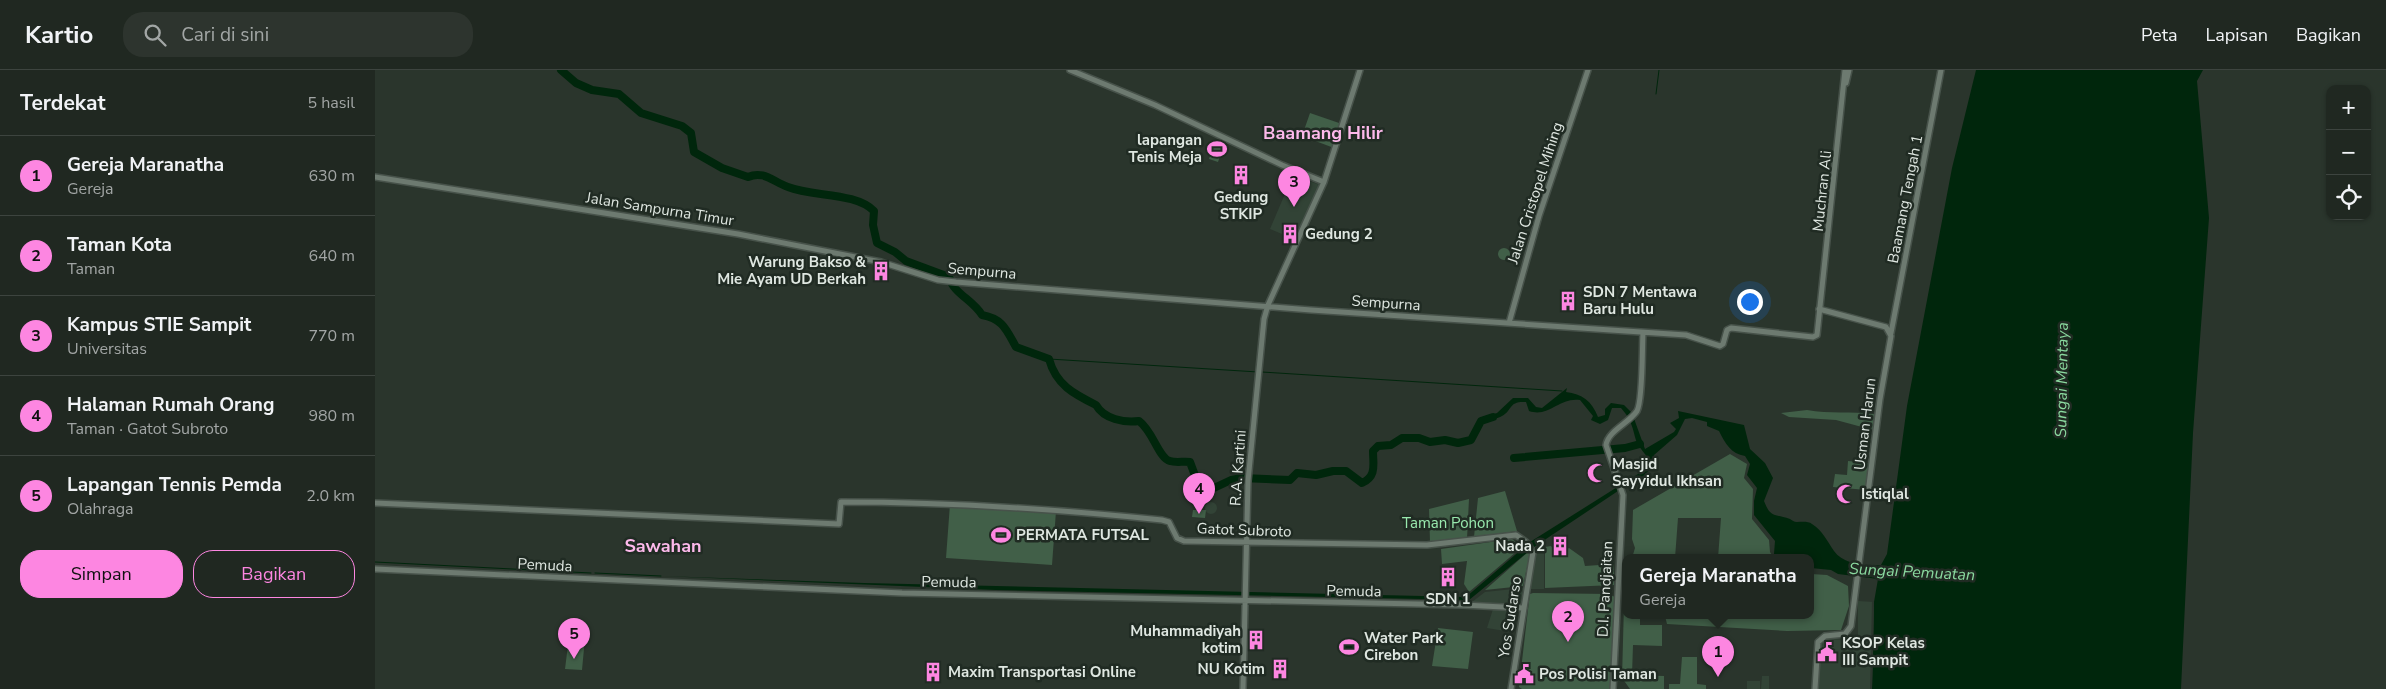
<!DOCTYPE html>
<html lang="id">
<meta charset="utf-8">
<style>
:root{--surface:#202821;--page:#2d342e;--text:#f1f3f6;--muted:#a2a6a5;--line:#3d443f;--accent:#fd86e1}
body{margin:0;font-family:"Nunito Sans",sans-serif;background:var(--page);color:var(--text)}
.controls{position:absolute;right:15px;top:15px;display:grid;overflow:hidden;border-radius:10px;box-shadow:0 1px 4px #0004}
.controls button{width:45px;height:45px;display:grid;place-items:center;padding:0;border:0;border-bottom:1px solid var(--line);background:var(--surface);color:var(--text);font:25px sans-serif}
.you{position:absolute;left:1374px;top:231px;width:18px;height:18px;margin:-12px;border:4px solid #fff;border-radius:50%;background:#1a73e8;box-shadow:0 0 0 8px #1a73e833}
.badge{display:grid;place-items:center;width:32px;height:32px;border-radius:50%;background:var(--accent);color:#111;font-size:16px;font-weight:700}
.pin{position:absolute;translate:-50% -41px;filter:drop-shadow(0 1px 2px #0008)}
.pin::after{content:'';position:absolute;top:26px;width:18px;height:15px;background:inherit;clip-path:polygon(0 0,100% 0,50% 100%)}
.popup{position:absolute;left:1247px;top:484px;width:192px;height:65px;box-sizing:border-box;display:grid;place-content:center;border-radius:10px;background:var(--surface);filter:drop-shadow(0 1px 4px #0005);font-size:16px;white-space:nowrap;color:var(--muted)}
.popup b{font-size:19px;color:var(--text)}
.popup::after{content:'';position:absolute;left:50%;top:100%;margin-left:-10px;border:10px solid transparent;border-top-color:var(--surface)}
.list{margin:0;padding:0;list-style:none}
h2{display:flex;justify-content:space-between;align-items:center;height:65px;margin:0;padding:0 20px;font-size:21px}
h2 small{font-size:16px;font-weight:400;color:var(--muted)}
.list li{display:grid;grid-template-columns:32px 1fr auto;gap:15px;align-items:center;box-sizing:border-box;height:80px;padding:0 20px;border-top:1px solid var(--line)}
.list b{display:block;font-size:19px;white-space:nowrap}
.list p{margin:0;font-size:16px;white-space:nowrap;color:var(--muted)}
.list em{font-size:16px;font-style:normal;color:var(--muted)}
.actions{display:flex;gap:10px;padding:15px 20px}
.actions a{flex:1;padding:11px 0;border:1px solid var(--accent);border-radius:20px;text-align:center;font-size:18px;color:var(--accent)}
.actions .main{background:var(--accent);color:#111}
.icon{flex:none;width:28px;height:28px;fill:none;stroke:currentColor;stroke-width:2;stroke-linecap:round;stroke-linejoin:round}
.map{position:relative;flex:none;width:2011px;height:619px;overflow:hidden}
header{display:flex;align-items:center;gap:30px;box-sizing:border-box;height:70px;padding:0 25px;background:var(--surface);border-bottom:1px solid var(--line)}
header strong{font-size:24px}
nav{display:flex;gap:28px;margin-inline-start:auto;font-size:18px}
.search{width:350px;height:45px;background:var(--page);display:flex;align-items:center;gap:12px;box-sizing:border-box;padding:0 18px;border-radius:20px;color:var(--muted);font-size:19px}
main{display:flex}
aside{flex:1;background:var(--surface)}
.map>svg:first-child{display:block}
.built{fill:#324336}
.green{fill:#415f48}
.water{fill:#00260c}
.pier{fill:#2a352c}
.lines{fill:none;stroke-linecap:round;stroke-linejoin:round}
.stream{stroke:#00260c;stroke-width:1}
.river{stroke:#00260c;stroke-width:8}
.minor-casing{stroke:#47524a;stroke-width:8}
.minor{stroke:#6d7a70;stroke-width:5}
.labels{text-anchor:middle;dominant-baseline:central;stroke-width:5;stroke-linejoin:round;paint-order:stroke}
.poi-label{font-size:15px;font-weight:bold;fill:#dfe7e1;stroke:#202b23;text-anchor:start}
.street-label{font-size:15px;fill:#dfe7e1;stroke:#202b23}
.park-label{font-size:15px;fill:#99e9ae;stroke:#202b23}
.water-label{font-size:16px;font-style:italic;fill:#8ad99f;stroke:#202b23}
.quarter-label{font-size:18px;font-weight:bold;fill:#fdb9eb;stroke:#202b23}
</style>
<header>
<strong>Kartio</strong>
<div class="search"><svg class="icon" aria-label="search" viewBox="0 0 24 24"><circle cx="10" cy="10" r="6"/><path d="M15 15l6 6"/></svg>Cari di sini</div>
<nav><a>Peta</a><a>Lapisan</a><a>Bagikan</a></nav>
</header>
<main>
<aside>
<h2>Terdekat<small>5 hasil</small></h2>
<ul class="list">
<li><span class="badge">1</span><div><b>Gereja Maranatha</b><p>Gereja</p></div><em>630 m</em></li>
<li><span class="badge">2</span><div><b>Taman Kota</b><p>Taman</p></div><em>640 m</em></li>
<li><span class="badge">3</span><div><b>Kampus STIE Sampit</b><p>Universitas</p></div><em>770 m</em></li>
<li><span class="badge">4</span><div><b>Halaman Rumah Orang</b><p>Taman · Gatot Subroto</p></div><em>980 m</em></li>
<li><span class="badge">5</span><div><b>Lapangan Tennis Pemda</b><p>Olahraga</p></div><em>2.0 km</em></li>
</ul>
<div class="actions"><a class="main">Simpan</a><a>Bagikan</a></div>
</aside>
<div class="map">
<svg width="2011" height="619" viewBox="0 0 2011 619">
<rect width="100%" height="100%" fill="#2a352c"/>
<path class="built" d="M918 105 945 115 919 169 895 159Z
M830 438a6 6 0 1 1 12 0a6 6 0 1 1-12 0Z
M1169 476V519H1155L1160 481Z
M1148 518 1145 535 1097 532 1110 522Z
M1483 531 1499 532 1497 619H1442L1444 576 1450 569 1476 570 1483 568Z
M1118 539 1140 542 1136 562 1112 558Z
M1387 606H1394V619H1386Z
M1372 611H1385V619H1372Z"/>
<path class="green" d="M935 43 967 54 959 78 927 66Z
M840 71 849 74 843 92 834 89Z
M1123 184a6 6 0 1 1 12 0a6 6 0 1 1-12 0Z
M1432 340C1454 344 1476 341 1499 344L1498 360 1461 350 1414 347 1406 343Z
M1355 384 1372 394 1369 408 1378 419 1377 449 1394 470 1395 482 1399 488H1343L1346 448H1303L1300 488H1257L1260 478 1257 469 1258 440Z
M1473 391 1493 393 1491 420 1458 417 1460 404 1472 405Z
M1130 421 1142 461 1099 467 1103 428Z
M1094 429 1092 469 1055 472 1054 439Z
M575 434 681 441 677 495 571 488Z
M818 440H831L830 448 817 447Z
M1137 469 1147 477 1094 522 1089 514 1092 491 1067 494 1066 479Z
M1176 476 1183 485 1194 478 1208 488 1210 496 1239 494V515L1170 518V477Z
M1153 482 1155 483 1148 516 1110 520Z
M1436 504 1452 505 1473 516 1474 536 1466 560 1412 561 1292 554 1290 546H1436Z
M1158 523 1233 524 1240 527 1235 619H1147L1144 617 1154 531 1155 524Z
M1249 534 1250 546H1265V555H1287V576L1258 575 1257 605 1289 606V619H1255L1247 608Z
M1063 558 1098 562 1093 599 1057 596Z
M194 567 210 568 207 600 190 599Z
M1307 587H1322V614L1331 615V619H1294V614H1305Z"/>
<path class="water" d="M1601 0H1828L1822 11 1834 148 1818 363 1806 619H1497L1499 532 1503 509 1463 504 1456 500 1436 498V488H1402L1399 484 1400 471 1379 445V431L1382 418 1372 405 1375 394 1370 386C1356 384 1350 373 1344 361L1332 356V352L1317 348 1310 349 1302 365 1279 385 1280 395 1265 409 1249 417 1159 477 1094 530 621 520 286 506 489 513 1091 527 1155 472 1263 404 1270 397 1273 388C1268 381 1262 375 1260 367 1257 355 1255 348 1246 338H1237L1233 350 1225 354 1216 350 1218 346 1205 330C1184 327 1174 348 1154 341L1151 332C1133 331 1138 340 1127 346 1122 349 1116 349 1111 353L1110 347 1122 343 1138 328H1153L1161 337 1167 338 1192 318 1191 322C1207 324 1217 331 1223 347L1230 345V339L1236 333 1249 335 1257 343 1270 379 1299 362 1301 359 1295 353 1304 348 1303 341 1369 355 1375 379 1390 393 1398 408 1389 431C1396 449 1399 443 1415 449 1417 450 1419 452 1422 452 1427 452 1433 451 1437 454 1448 461 1452 471 1459 481 1468 494 1491 497 1506 495L1512 484 1532 336 1577 98Z
M964 573 985 574V581H964Z"/>
<path class="pier" d="M1497 531 1499 532 1498 587 1497 619H1495Z"/>
<g class="lines">
<path class="stream" d="M1281 24 1284 0
M674 289 883 302
M887 302 1187 321
M0 492 216 503
M220 503 286 506"/>
<path class="river" d="M186 0 201 13 217 20 244 24 266 43 307 56 316 63 319 82 347 98 373 107C389 100 398 112 413 117 438 127 480 122 499 141L498 155 502 173 520 182 531 191 574 207C579 224 597 229 607 245 628 249 631 259 641 277L674 289C681 315 699 324 721 335 729 349 749 353 764 351 778 361 784 389 795 391 801 393 809 391 815 392L822 411 828 417 839 418 856 410 867 408 915 410 922 403 941 405 958 401H971L987 413C1002 406 998 395 998 381L1003 376 1016 375 1027 368H1044L1055 372 1070 370 1083 373 1096 370 1106 351 1118 347
M1139 388 1250 378 1265 374"/>
<defs>
<path id="minor" d="M695 0 780 35 907 95 949 112
M1471 13 1474 0
M0 107 363 164 506 192 563 210 581 212 936 240 1311 265 1345 276 1348 274 1352 260 1356 258 1438 267 1442 265 1470 0
M1134 253 1164 146 1213 0
M1516 263 1566 0
M0 433 464 454 466 432C574 432 680 439 787 450L794 452 802 468 809 471 1052 475 1141 465 1151 472 1158 482 1136 619
M0 499 527 523 1088 535 1148 538
M868 619 873 411 889 249 893 235 949 112 985 0
M1238 619 1248 425 1231 375C1233 361 1254 353 1262 341 1268 330 1267 278 1268 263
M1440 619 1443 572 1450 566 1470 564 1476 556 1505 329 1516 266 1511 257 1444 239"/>
</defs>
<use href="#minor" class="minor-casing"/>
<use href="#minor" class="minor"/>
</g>
<defs>
<symbol id="stadium-bare" viewBox="-9 -9 18 18"><path d="M0-5a6.5 5 0 1 0 0 10a6.5 5 0 1 0 0-10ZM-3.5-1.8h7v3.6h-7Z" fill="#fd86e1" stroke="#202b23" stroke-width="2.5" paint-order="stroke"/></symbol>
<symbol id="building-bare" viewBox="-9 -9 18 18"><path d="M-4-6H4V6H1V3H-1V6H-4ZM-2.5-4.3h1.7v1.8h-1.7ZM.8-4.3h1.7v1.8H.8ZM-2.5-1h1.7V.8h-1.7ZM.8-1h1.7V.8H.8Z" fill="#fd86e1" stroke="#202b23" stroke-width="2.5" paint-order="stroke"/></symbol>
<symbol id="mosque-bare" viewBox="-9 -9 18 18"><path d="M3.5-4.9A6 6 0 1 0 3.5 4.9A5 5 0 1 1 3.5-4.9Z" fill="#fd86e1" stroke="#202b23" stroke-width="2.5" paint-order="stroke"/></symbol>
<symbol id="civic-bare" viewBox="-9 -9 18 18"><path d="M-.6-6.5H3V-4.5H.6V-3L4-1V1h2V6H-6V1h2V-1L-.6-3ZM-1.2 2.5V6h2.4V2.5Z" fill="#fd86e1" stroke="#202b23" stroke-width="2.5" paint-order="stroke"/></symbol>
</defs>
<g fill-rule="evenodd">
<use href="#stadium-bare" x="828" y="65" width="28" height="28"/>
<use href="#building-bare" x="852" y="91" width="28" height="28"/>
<use href="#building-bare" x="901" y="150" width="28" height="28"/>
<use href="#building-bare" x="492" y="187" width="28" height="28"/>
<use href="#building-bare" x="1179" y="217" width="28" height="28"/>
<use href="#mosque-bare" x="1208" y="389" width="28" height="28"/>
<use href="#mosque-bare" x="1457" y="410" width="28" height="28"/>
<use href="#stadium-bare" x="612" y="451" width="28" height="28"/>
<use href="#building-bare" x="1171" y="462" width="28" height="28"/>
<use href="#building-bare" x="1059" y="493" width="28" height="28"/>
<use href="#building-bare" x="867" y="556" width="28" height="28"/>
<use href="#stadium-bare" x="960" y="563" width="28" height="28"/>
<use href="#civic-bare" x="1438" y="568" width="28" height="28"/>
<use href="#building-bare" x="891" y="585" width="28" height="28"/>
<use href="#building-bare" x="544" y="588" width="28" height="28"/>
<use href="#civic-bare" x="1135" y="590" width="28" height="28"/>
</g>
<g class="labels">
<g class="poi-label">
<text x="827" y="70" text-anchor="end">lapangan<tspan x="827" dy="17">Tenis Meja</tspan></text>
<text x="866" y="127" text-anchor="middle">Gedung<tspan x="866" dy="17">STKIP</tspan></text>
<text x="930" y="164">Gedung 2</text>
<text x="491" y="192" text-anchor="end">Warung Bakso &amp;<tspan x="491" dy="17">Mie Ayam UD Berkah</tspan></text>
<text x="1208" y="222">SDN 7 Mentawa<tspan x="1208" dy="17">Baru Hulu</tspan></text>
<text x="1237" y="394">Masjid<tspan x="1237" dy="17">Sayyidul Ikhsan</tspan></text>
<text x="1486" y="424">Istiqlal</text>
<text x="641" y="465">PERMATA FUTSAL</text>
<text x="1170" y="476" text-anchor="end">Nada 2</text>
<text x="1073" y="529" text-anchor="middle">SDN 1</text>
<text x="866" y="561" text-anchor="end">Muhammadiyah<tspan x="866" dy="17">kotim</tspan></text>
<text x="989" y="568">Water Park<tspan x="989" dy="17">Cirebon</tspan></text>
<text x="1467" y="573">KSOP Kelas<tspan x="1467" dy="17">III Sampit</tspan></text>
<text x="890" y="599" text-anchor="end">NU Kotim</text>
<text x="573" y="602">Maxim Transportasi Online</text>
<text x="1164" y="604">Pos Polisi Taman</text>
</g>
<g class="street-label">
<text transform="translate(1447 121) rotate(-84)">Muchran Ali</text>
<text transform="translate(1160 123) rotate(-72)">Jalan Cristopel Mihing</text>
<text transform="translate(1530 129) rotate(-79)">Baamang Tengah 1</text>
<text transform="translate(285 139) rotate(9)">Jalan Sampurna Timur</text>
<text transform="translate(607 201) rotate(5)">Sempurna</text>
<text transform="translate(1011 233) rotate(4)">Sempurna</text>
<text transform="translate(1490 354) rotate(-83)">Usman Harun</text>
<text transform="translate(863 398) rotate(-86)">R.A. Kartini</text>
<text transform="translate(869 460) rotate(2)">Gatot Subroto</text>
<text transform="translate(170 495) rotate(3)">Pemuda</text>
<text transform="translate(574 512) rotate(1)">Pemuda</text>
<text transform="translate(1230 519) rotate(-87)">D.I. Pandjaitan</text>
<text transform="translate(979 521) rotate(1)">Pemuda</text>
<text transform="translate(1135 547) rotate(-81)">Yos Sudarso</text>
</g>
<g class="park-label">
<text x="1073" y="453">Taman Pohon</text>
</g>
<g class="water-label">
<text transform="translate(1687 310) rotate(-89)">Sungai Mentaya</text>
<text transform="translate(1537 502) rotate(3)">Sungai Pemuatan</text>
</g>
<g class="quarter-label">
<text x="948" y="63">Baamang Hilir</text>
<text x="288" y="476">Sawahan</text>
</g>
</g>
</svg>
<div class="controls">
<button>+</button>
<button>−</button>
<button><svg class="icon" aria-label="locate" viewBox="0 0 24 24"><circle cx="12" cy="12" r="6"/><path d="M12 2v4M12 18v4M2 12h4M18 12h4"/></svg></button>
</div>
<div class="you"></div>
<div class="pin badge" style="left:1343px;top:607px">1</div>
<div class="popup"><b>Gereja Maranatha</b>Gereja</div>
<div class="pin badge" style="left:1193px;top:572px">2</div>
<div class="pin badge" style="left:919px;top:137px">3</div>
<div class="pin badge" style="left:824px;top:444px">4</div>
<div class="pin badge" style="left:199px;top:589px">5</div>
</div>
</main>
